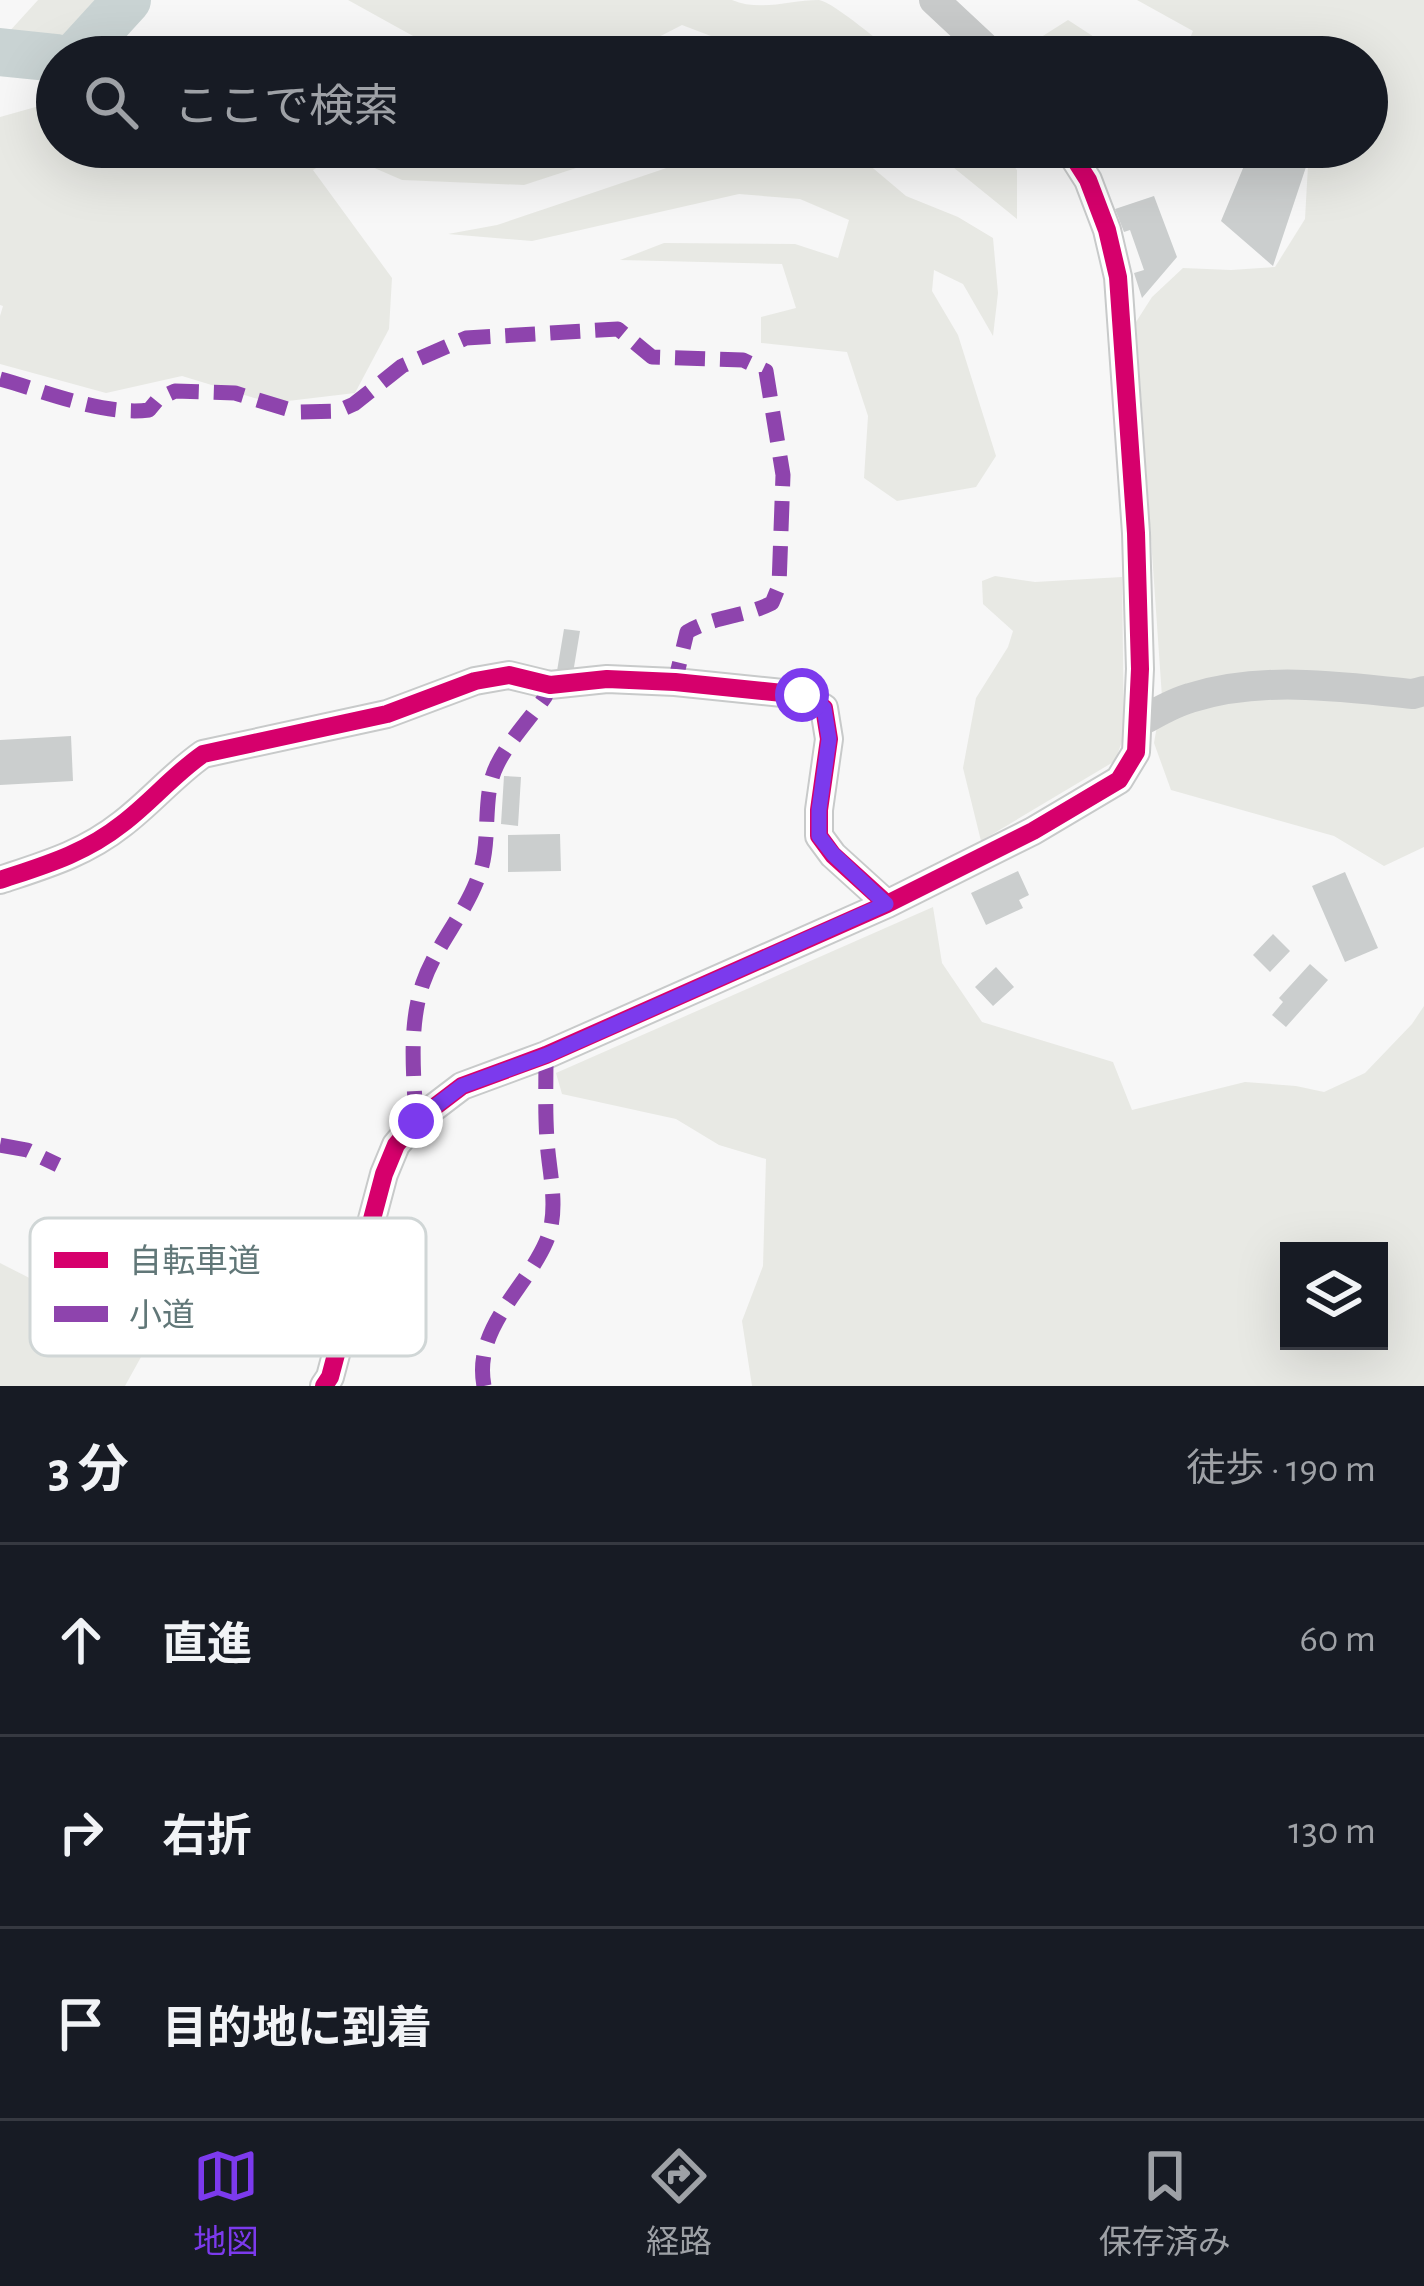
<!DOCTYPE html>
<html lang="ja">
<meta charset="utf-8">
<style>
:root{--surface:#171b24;--page:#20242c;--text:#f1f3f6;--muted:#9ea1a6;--line:#363941;--accent:#7c3aed}
body{margin:0;font-family:"Alegreya Sans","Noto Sans JP",sans-serif;background:var(--page);color:var(--text)}
.controls{position:absolute;right:36px;bottom:36px;display:grid;overflow:hidden;border-radius:0px;box-shadow:0 12px 48px #0002}
.controls button{width:108px;height:108px;display:grid;place-items:center;padding:0;border:0;border-bottom:3px solid var(--line);background:var(--surface);color:var(--text);font:60px sans-serif}
.stop{position:absolute;width:36px;height:36px;margin:-27px;border:9px solid #7c3aed;border-radius:50%;background:#fff}
.stop.end{background:#7c3aed;border-color:#fff;box-shadow:0 3px 12px #0008}
.list{margin:0;padding:0;list-style:none}
h2{display:flex;justify-content:space-between;align-items:center;height:156px;margin:0;padding:0 48px;font-size:51px}
h2 small{font-size:39px;font-weight:400;color:var(--muted)}
.list li{display:grid;grid-template-columns:78px 1fr auto;gap:36px;align-items:center;box-sizing:border-box;height:192px;padding:0 48px;border-top:3px solid var(--line)}
.list b{display:block;font-size:45px;white-space:nowrap}
.list em{font-size:39px;font-style:normal;color:var(--muted)}
.icon{flex:none;width:66px;height:66px;fill:none;stroke:currentColor;stroke-width:2;stroke-linecap:round;stroke-linejoin:round}
.map{position:relative;flex:none;width:1424px;height:1386px;overflow:hidden}
.search{position:absolute;background:var(--surface);box-shadow:0 12px 48px #0002;left:36px;right:36px;top:36px;height:132px;display:flex;align-items:center;gap:30px;box-sizing:border-box;padding:0 42px;border-radius:66px;color:var(--muted);font-size:45px}
.sheet{height:732px;background:var(--surface)}
nav{display:flex;justify-content:space-around;align-items:center;box-sizing:border-box;height:168px;border-top:3px solid var(--line);background:var(--surface);font-size:33px;color:var(--muted)}
nav a{display:grid;justify-items:center;gap:6px}
nav .on{color:var(--accent)}
.map>svg:first-child{display:block}
.green{fill:#e8e9e4;fill-rule:evenodd}
.lines{fill:none;stroke-linecap:round;stroke-linejoin:round}
.river{stroke:#c9d3d3;stroke-width:48}
.building{fill:#cbcece}
.minor{stroke:#c8caca;stroke-width:30}
.quiet{stroke:#8e44ad;stroke-width:15;stroke-dasharray:30 15;stroke-linecap:butt}
.cycleway-casing{stroke:#fff;stroke-width:26}
.cycleway{stroke:#d6006c;stroke-width:18}
.route{stroke:#7c3aed;stroke-width:15}
.key{fill:#fff;stroke:#d0d6d6;stroke-width:3}
.key-label{font-size:33px;fill:#617778}
</style>
<div class="map">
<svg width="1424" height="1386" viewBox="0 0 1424 1386">
<rect width="100%" height="100%" fill="#f7f7f7"/>
<path class="green" d="M38 0H102L77 40 0 72V31L8 33Z
M348 0H732C760 12 790 0 819 0 835 3 883 45 899 57H766L682 25 620 57H451Z
M1137 0H1424V847L1384 866 1334 836 1171 790 1154 743 1162 697 1136 322 1152 297 1183 268 1231 270 1275 267 1305 219 1309 147H1367V57H1182L1193 31Z
M1068 20 1125 57H1015L1013 55Z
M57 101V147H536L616 155 524 185 402 180 340 153 313 170 392 278 389 329 355 393 271 403 182 376 106 393 0 364V316L3 306 0 305V117Z
M729 147H848L906 196 958 217 993 238 998 293 993 336 963 284 934 270 932 291 958 335 996 456 976 487 897 501 864 478 868 416 847 352 761 343V317L796 308 782 264 620 260 664 243 795 244 838 258 849 220 800 199 739 194 532 241 448 234 497 225Z
M916 147H997L1017 170V219L948 163Z
M995 576 1035 582 1122 577 1124 736 1115 761 981 841 963 768 976 698 1008 647 1013 631 983 604 982 581Z
M933 907 942 963 982 1022 1113 1062 1132 1110 1245 1082 1296 1086 1324 1092 1365 1073 1412 1024 1424 1006V1386H752L742 1321 763 1266 766 1159 719 1145 676 1119 562 1094 556 1073ZM1289 1251H1379V1341H1289Z
M0 1263 55 1291 112 1345 141 1357 125 1386H0Z"/>
<g class="lines">
<path class="river" d="M0 52 57 58
M75 57 127 0"/>
</g>
<path class="building" d="M1251 149 1306 167 1273 266 1221 221Z
M1154 196 1177 257 1142 298 1134 273 1144 270 1130 230 1124 232 1115 209Z
M564 629 580 631 573 673 557 671Z
M71 736 73 781 0 785V740Z
M504 776 521 777 518 826 501 824Z
M560 834 561 871 508 872V835Z
M1018 871 1029 895 1019 900 1023 908 986 925 971 893Z
M1345 872 1378 948 1345 962 1312 886Z
M1273 934 1290 951 1270 972 1253 955Z
M1310 964 1328 980 1286 1027 1272 1015 1283 1002 1279 998Z
M996 967 1014 987 993 1006 975 987Z"/>
<g class="lines">
<path class="minor" d="M934 0 995 57
M1139 722C1155 714 1172 703 1190 698 1263 675 1339 687 1413 694L1424 691
M0 880C45 865 84 854 122 824 151 802 173 775 203 754L387 714 475 681 509 675 550 685 607 679 675 682 802 695 824 708 829 739 819 810V836L833 855 887 904
M324 1386 330 1377 384 1174 396 1145 416 1121 462 1086 546 1055 887 904 1033 831 1119 780 1136 752 1140 669 1136 533 1118 277 1107 230 1088 180 1067 147"/>
<path class="quiet" d="M0 379C44 391 104 416 149 410L158 399 175 391 235 393 297 412 338 411 354 404 402 366 466 338 618 329 652 357 743 360 766 371 783 475 779 586 772 603C744 617 714 616 687 632L675 682
M416 1121C414 1075 408 1027 423 983 436 945 466 913 479 875 492 841 481 796 497 765 508 742 530 719 545 697L550 685
M0 1145 27 1150 58 1165
M484 1386C473 1328 525 1290 546 1242 560 1210 549 1174 547 1140 545 1112 546 1083 546 1055"/>
<defs>
<path id="cycleway" d="M0 880C45 865 84 854 122 824 151 802 173 775 203 754L387 714 475 681 509 675 550 685 607 679 675 682 802 695 824 708 829 739 819 810V836L833 855 887 904
M324 1386 330 1377 384 1174 396 1145 416 1121 462 1086 546 1055 887 904 1033 831 1119 780 1136 752 1140 669 1136 533 1118 277 1107 230 1088 180 1067 147"/>
</defs>
<use href="#cycleway" class="cycleway-casing"/>
<use href="#cycleway" class="cycleway"/>
</g>
<g class="lines">
<path class="route" d="M416 1121 462 1086 547 1055 886 904 833 854 819 836V810L829 739 824 708 802 695"/>
</g>
<rect x="30" y="1218" width="396" height="138" rx="18" class="key"/>
<rect x="54" y="1252" width="54" height="16" fill="#d6006c"/>
<rect x="54" y="1306" width="54" height="16" fill="#8e44ad"/>
<g class="key-label">
<text x="129" y="1272">自転車道</text>
<text x="129" y="1326">小道</text>
</g>
</svg>
<div class="controls">
<button><svg class="icon" aria-label="layers" viewBox="0 0 24 24"><path d="M12 4l9 5-9 5-9-5zM3 14l9 5 9-5"/></svg></button>
</div>
<div class="stop" style="left:802px;top:695px"></div>
<div class="stop end" style="left:416px;top:1121px"></div>
<div class="search"><svg class="icon" aria-label="search" viewBox="0 0 24 24"><circle cx="10" cy="10" r="6"/><path d="M15 15l6 6"/></svg>ここで検索</div>
</div>
<section class="sheet">
<h2>3 分<small>徒歩 · 190 m</small></h2>
<ul class="list">
<li><svg class="icon" aria-label="ahead" viewBox="0 0 24 24"><path d="M12 20V5M6 11l6-6 6 6"/></svg><div><b>直進</b></div><em>60 m</em></li>
<li><svg class="icon" aria-label="right" viewBox="0 0 24 24"><path d="M7 20v-9h11M14 6l5 5-5 5"/></svg><div><b>右折</b></div><em>130 m</em></li>
<li><svg class="icon" aria-label="arrive" viewBox="0 0 24 24"><path d="M6 21V4h12l-3 4 3 4H6"/></svg><div><b>目的地に到着</b></div></li>
</ul>
</section>
<nav>
<a class="on"><svg class="icon" aria-label="map" viewBox="0 0 24 24"><path d="M3 6l6-2 6 2 6-2v14l-6 2-6-2-6 2zM9 4v14M15 6v14"/></svg>地図</a>
<a><svg class="icon" aria-label="directions" viewBox="0 0 24 24"><path d="M12 3l9 9-9 9-9-9zM9 14v-3h6M13 9l2 2-2 2"/></svg>経路</a>
<a><svg class="icon" aria-label="saved" viewBox="0 0 24 24"><path d="M7 4h10v16l-5-4-5 4z"/></svg>保存済み</a>
</nav>
